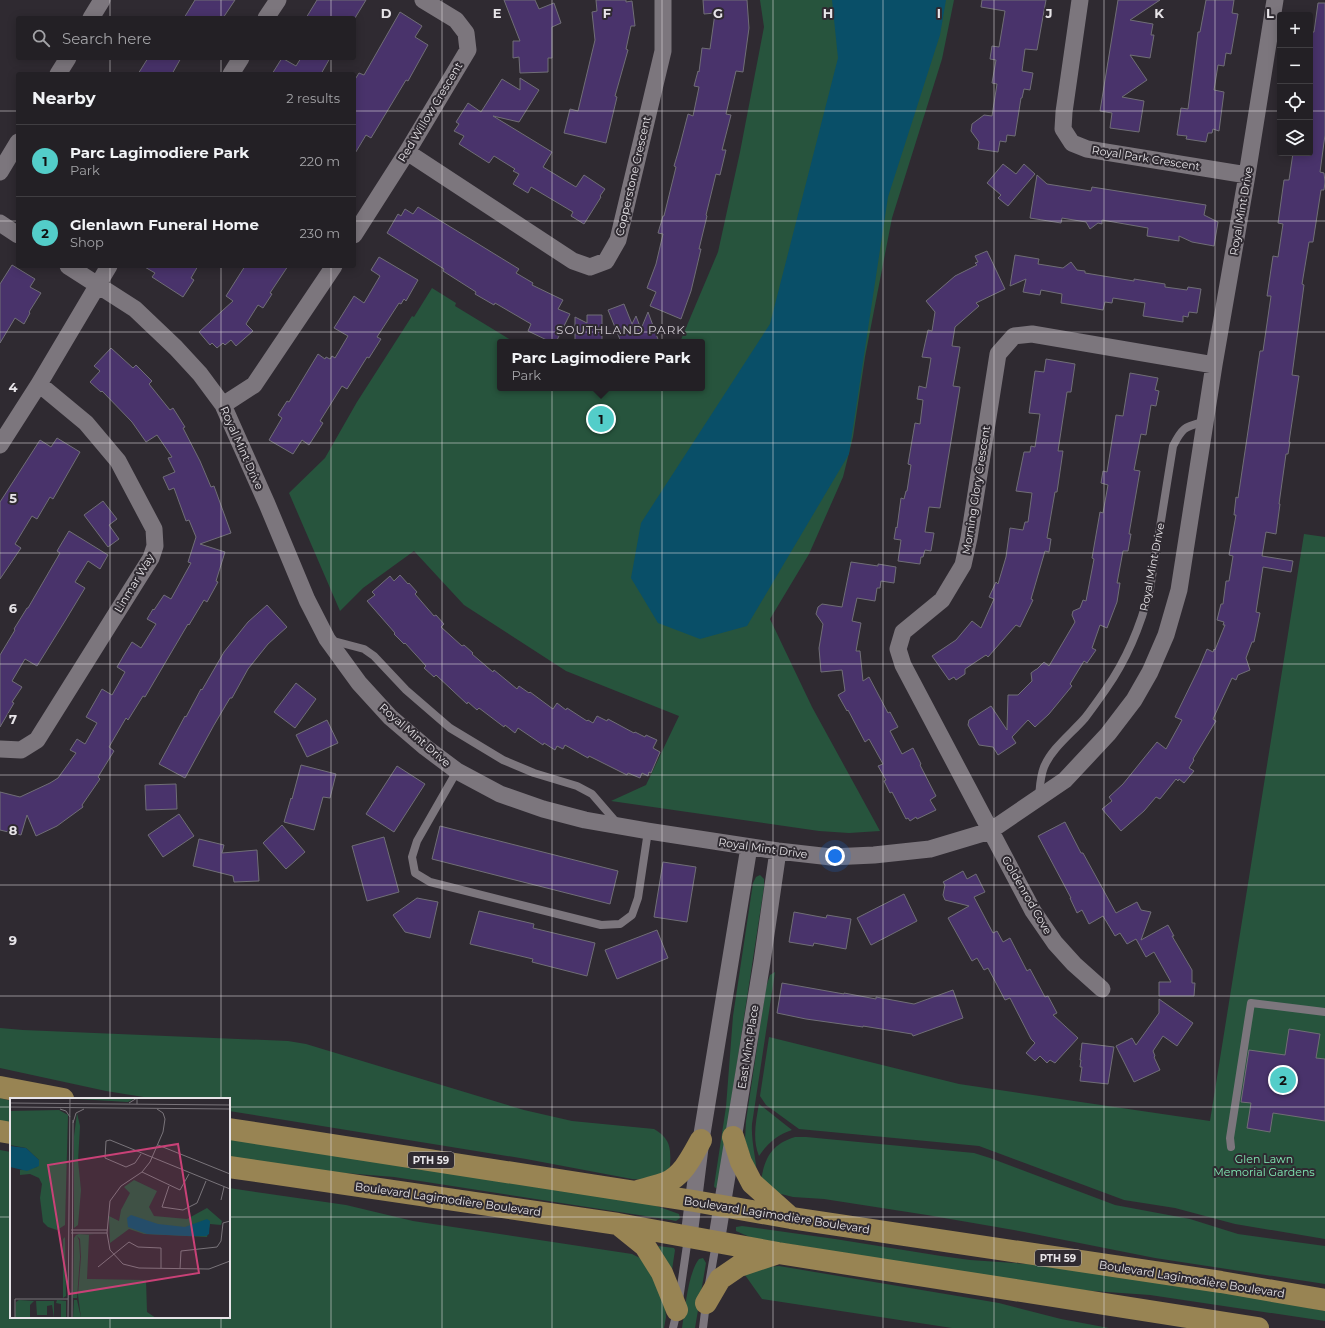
<!DOCTYPE html>
<meta charset="utf-8">
<style>
:root{--surface:#232025;--page:#2b282d;--text:#f1f3f6;--muted:#a3a3a7;--line:#403e42;--accent:#53cdc9}
body{margin:0;font-family:Montserrat,sans-serif;background:var(--page);color:var(--text)}
.controls{position:absolute;right:12px;top:12px;display:grid;overflow:hidden;border-radius:4px;box-shadow:0 2px 10px #0003}
.controls button{width:36px;height:36px;display:grid;place-items:center;padding:0;border:0;border-bottom:1px solid var(--line);background:var(--surface);color:var(--text);font:20px sans-serif}
.you{position:absolute;left:835px;top:856px;width:14px;height:14px;margin:-10px;border:3px solid #fff;border-radius:50%;background:#1a73e8;box-shadow:0 0 0 6px #1a73e833}
.badge{display:grid;place-items:center;width:26px;height:26px;border-radius:50%;background:var(--accent);color:#111;font-size:13px;font-weight:700}
.pin{position:absolute;translate:-50% -50%;border:2px solid #fff;box-shadow:0 1px 4px #0006}
.popup{position:absolute;left:497px;top:339px;width:208px;height:52px;box-sizing:border-box;display:grid;place-content:center;border-radius:4px;background:var(--surface);filter:drop-shadow(0 1px 3px #0005);font-size:13px;white-space:nowrap;color:var(--muted)}
.popup b{font-size:15px;color:var(--text)}
.popup::after{content:'';position:absolute;left:50%;top:100%;margin-left:-8px;border:8px solid transparent;border-top-color:var(--surface)}
.list{margin:0;padding:0;list-style:none}
h2{display:flex;justify-content:space-between;align-items:center;height:52px;margin:0;padding:0 16px;font-size:17px}
h2 small{font-size:13px;font-weight:400;color:var(--muted)}
.list li{display:grid;grid-template-columns:26px 1fr auto;gap:12px;align-items:center;box-sizing:border-box;height:72px;padding:0 16px;border-top:1px solid var(--line)}
.list b{display:block;font-size:15px;white-space:nowrap}
.list p{margin:0;font-size:13px;white-space:nowrap;color:var(--muted)}
.list em{font-size:13px;font-style:normal;color:var(--muted)}
.icon{flex:none;width:22px;height:22px;fill:none;stroke:currentColor;stroke-width:2;stroke-linecap:round;stroke-linejoin:round}
.map{position:relative;flex:none;width:1325px;height:1328px;overflow:hidden}
.search{position:absolute;background:var(--surface);box-shadow:0 2px 10px #0003;left:16px;top:16px;width:340px;height:44px;display:flex;align-items:center;gap:10px;box-sizing:border-box;padding:0 14px;border-radius:4px;color:var(--muted);font-size:15px}
.panel{position:absolute;background:var(--surface);box-shadow:0 2px 10px #0003;left:16px;top:72px;width:340px;height:196px;border-radius:4px}
.map>svg:first-child{display:block}
.green{fill:#27543d}
.water{fill:#094f68}
.building{fill:#49336b;stroke:#706e76}
.lines{fill:none;stroke-linecap:round;stroke-linejoin:round}
.service{stroke:#7c767d;stroke-width:8}
.minor{stroke:#7c767d;stroke-width:17}
.primary{stroke:#988453;stroke-width:22}
.grid{fill:none;stroke:#e7e4e8;stroke-width:1;stroke-opacity:0.55}
.labels{text-anchor:middle;dominant-baseline:central;stroke-width:4;stroke-linejoin:round;paint-order:stroke}
.shield{fill:#2f2a31;stroke:#b0acb1;stroke-width:1}
.shield-label{font-size:10px;font-weight:bold;fill:#e7e4e8}
.street-label{font-size:11px;fill:#e7e4e8;stroke:#2f2a31}
.park-label{font-size:11px;fill:#81e9b4;stroke:#2f2a31}
.neighbourhood-label{font-size:12px;letter-spacing:1px;fill:#cfc9d1;stroke:#2f2a31}
.inset-road{fill:none;stroke:#79747a;stroke-width:1}
.view{fill:#c94177;fill-opacity:0.15;stroke:#c94177;stroke-width:2}
.inset-edge{fill:none;stroke:#e7e4e8;stroke-width:2}
.grid-label{font-size:13px;text-anchor:middle;font-weight:bold;fill:#e7e4e8;stroke:#2f2a31;stroke-width:4;stroke-linejoin:round;paint-order:stroke}
</style>
<div class="map">
<svg width="1325" height="1328" viewBox="0 0 1325 1328">
<rect width="100%" height="100%" fill="#2f2a31"/>
<path class="green" d="M760 0H954L942 59 892 218 865 357 853 437 843 477 809 554 770 619 812 707 880 831 849 833 819 831 611 801 646 785 679 716 566 671 464 605 414 551 363 588 340 611 289 493 325 458 357 402 412 316 414 317 432 288 456 303 455 306 514 342H500V388H702V342H680L718 252 740 152 764 27Z
M1304 534 1325 537V1239L1235 1224 1175 1208 1124 1200 979 1146 799 1129 766 1105 760 1096 769 1037 959 1084 1210 1121Z
M760 875 764 879V887L718 1187 715 1188 714 1186 726 1107 733 1016 753 883 756 877Z
M775 972 752 1124C751 1141 756 1158 757 1175L745 1140 746 1121 766 987 770 975Z
M0 1028 23 1030 288 1041 306 1044 524 1110 572 1121 654 1129C671 1139 671 1149 670 1167 661 1177 646 1180 632 1179L526 1159 229 1111V1099H156L106 1091 0 1068Z
M0 1098 11 1101V1125L0 1123Z
M759 1104 792 1130C777 1135 768 1143 759 1156 752 1140 756 1120 759 1104Z
M229 1137 654 1205 679 1214 680 1218 676 1221 671 1220 394 1177 320 1171 229 1159Z
M795 1137H806L974 1153 990 1158 1115 1205 1190 1219 1238 1234 1325 1246V1284L1155 1258 1019 1231 927 1215 824 1199 793 1197 777 1193 761 1180C765 1157 772 1144 795 1137Z
M0 1150 11 1152V1317H229V1188L346 1205 413 1221 632 1254 642 1259 648 1265 665 1305 666 1317 664 1328H0Z
M742 1226 835 1239 941 1256 970 1260 1056 1266 1275 1301 1325 1311V1321L1150 1295 1064 1289 752 1238 736 1231V1227Z
M658 1246 674 1248 675 1250 672 1270Z
M703 1258 706 1263 695 1328H682C685 1310 688 1273 699 1259Z
M779 1266 999 1303 1061 1319 1109 1328H952L762 1299 745 1275 768 1267Z"/>
<path class="water" d="M832 0H946L940 35 888 197 849 454 747 626 700 639 658 623 631 578 641 523 770 324 838 58Z"/>
<path class="building" d="M195 0H235L223 18H184Z
M317 0H366L355 18H306Z
M504 0H535L539 9 554 3 561 23 552 27V58H548V72L520 73 519 57 513 58V41H520Z
M596 0H626V2L632 1 635 26H631L626 49 628 50 615 96 617 97 606 143 564 133 570 109 578 111 595 40 592 12 597 11Z
M703 0H747L749 28 743 72 736 71 726 114 731 115 722 150H726L720 175 716 174 706 215 707 216 699 249H701L691 291 681 319 650 306 656 292 647 288 656 264 663 234 658 233 663 216H664L676 167 674 166 679 149 688 114 693 116 699 87 694 86 698 71 699 72 702 48 710 49 715 13 704 14Z
M982 0H1046L1037 50 1025 49 1022 71 1033 73 1030 90 1024 89 1022 98H1021L1015 136 1007 135 1006 142 1000 141 998 152 978 149 979 142 971 131 972 124 984 115 992 116 997 84 992 83 996 60 990 59 992 46 999 47 1005 11 981 7Z
M1118 0H1160L1130 20 1153 24 1151 35H1154L1150 58 1130 55 1147 80 1122 97 1144 101 1139 132 1110 128 1112 113 1100 111Z
M1206 0H1234L1232 13 1238 14 1231 54 1226 53 1224 66 1218 65 1214 90 1224 92 1219 131 1213 129 1212 133H1208L1206 142 1186 139 1187 136 1177 135 1181 108 1188 109 1198 32H1200Z
M1318 3H1325V135L1320 172 1324 173 1325 182 1324 190H1321L1313 242H1309L1302 284 1304 285 1292 375 1299 376 1289 442H1290L1288 454H1286L1279 504H1280L1276 534 1266 532 1262 556 1293 561 1291 572 1263 567 1256 612 1260 613 1254 642H1252L1246 658 1250 670 1238 675 1236 680 1232 678 1213 719 1216 721 1193 759 1194 760 1189 768 1194 771 1184 783 1179 779 1178 781 1176 779 1160 799 1156 797 1144 811 1121 831 1102 809 1112 801 1109 797 1123 784 1157 742 1166 749 1182 720 1175 717 1199 668 1207 649 1213 652 1214 649 1215 650 1225 625H1223L1224 622 1217 620 1221 604H1223L1226 581H1229L1233 556 1229 555 1236 515H1234L1236 497 1238 498 1260 351H1263L1271 296H1267L1273 256 1278 257 1283 224 1278 223 1284 180H1289L1293 153H1310V32H1314Z
M400 12 422 26 415 37 428 45 408 81 406 80 371 138 366 135 354 155V81L359 73 364 75Z
M148 58H181L172 74H138Z
M282 58 296 66 301 58H330L321 74H272Z
M520 78 539 90 519 122 493 116 552 152 543 167 576 187 584 175 605 189 600 196 601 197 584 224 571 216 573 212 531 187 528 193 513 184 519 174 513 171 515 169 494 156 489 163 459 144 464 136 454 131 459 124 456 122 468 103 481 112 502 79 520 90Z
M1003 164 1016 174 1024 164 1035 174 1008 206 998 198 1001 195 987 183Z
M1037 175 1047 184 1091 191 1092 187 1206 205 1204 215 1218 222 1214 246 1192 242 1179 236V241L1147 236 1148 228 1102 220V224L1098 223 1090 229 1086 222 1062 218 1061 223 1030 218Z
M418 207 519 269 516 273 533 283 532 285 563 300 558 309 570 314 556 342H551L528 331 531 324 495 303 494 305 475 294 476 292 443 271 444 269 387 233 398 214 401 216 405 209 413 214Z
M987 251 1005 289 976 303 979 306 955 327 952 346 960 347 953 386 960 387 940 508 929 507 925 532 934 533 931 551 925 550 923 557H921L920 564 898 561 901 540 894 539 896 527 897 528 901 498 904 499 906 491H907L911 465 908 464 915 423 920 424 923 400 917 399 919 386 926 388 931 358 922 357 928 330 932 331 935 312 926 301 955 276 977 265 975 263 978 262 975 256Z
M1015 255 1039 259 1038 264 1063 268 1071 262 1077 270 1085 271V273L1134 281V279L1165 284V287L1187 290 1188 287 1201 289 1197 313 1189 312 1188 317 1183 316V322L1143 316 1145 303 1113 298 1112 303 1105 302 1103 310 1061 303 1062 294 1041 290 1040 295 1023 292 1026 279 1010 286Z
M379 257 418 280 406 301 404 299 401 304 399 303 377 337 381 339 369 358 367 357 347 389 342 386 320 421 323 423 309 445 302 440 293 454 269 440 282 418 278 415 287 401 289 402 318 354 325 359 326 357 330 359 332 356 335 358 348 336 334 328 354 296 364 303 380 276 371 270Z
M12 265 35 279 30 287 41 293 29 312 30 313 24 324 15 318 0 343V284Z
M143 266H198L191 278 194 280 183 297 152 277 155 273Z
M245 266H288L270 293 272 294 263 308 258 305 246 324 253 331 236 346 231 340 225 345 223 343 217 348 212 343 210 345 199 332 233 301 226 296Z
M624 304 632 324 636 316 641 329 648 312 659 342H621L608 310Z
M587 315H602V342H575V317L587 323Z
M111 348 133 368 136 365 152 381 149 384 170 410 173 408 185 427 183 428 200 461 211 487 214 486 231 533 200 544 225 552 216 581 218 582 207 602 204 600 189 625 188 624 145 697 143 696 128 720 126 718 109 747 114 751 98 777 100 779 82 805 83 807 57 826 36 836 27 815 21 835 0 830V792L20 797 50 783 58 778 76 753 70 750 77 739 85 744 97 723 86 717 102 689 112 695 125 672 117 667 124 655 132 642 141 648 156 624 147 619 153 609 154 610 164 595 171 599 191 563 188 562 196 537 189 520 186 521 174 488 169 490 163 477 175 472 168 458 172 457 157 435 146 442 132 422 102 391 101 392 90 382 100 371 94 366Z
M1046 359 1075 364 1071 392H1067L1058 451H1063L1057 492H1055L1047 538 1051 539 1049 552 1045 551 1031 599 1033 600 1020 627 1016 625 988 657 986 655 965 669V674L956 680 954 677 949 680 932 656 956 640 972 621 981 628 994 599 989 597 996 582 998 584 1006 557 1010 528 1023 530 1025 522H1028L1032 493 1016 491 1024 452H1030L1031 446 1035 447 1040 414 1029 413 1035 371 1044 372Z
M1130 373 1158 378 1155 390 1159 391 1156 406 1151 405 1146 435 1141 434 1134 470 1140 471 1129 534H1131L1128 551H1123L1117 583H1120L1117 602 1107 628 1100 625 1092 648 1096 650 1087 663 1084 661 1070 684 1072 686 1049 714 1035 727 1028 720 1012 737 1016 743 998 755 993 747 979 745 968 725 969 720 991 706 1007 730 1008 695H1018L1032 681 1031 673 1035 670 1037 669 1044 662 1049 666 1075 622 1072 615 1073 611 1080 608 1083 600 1086 601 1094 559 1092 558 1100 512 1103 513 1108 485 1101 483 1103 471 1107 472 1116 415 1123 416Z
M57 438 80 452 53 499 50 497 37 519 32 516 15 544 21 548 0 579V502L40 440 51 447Z
M103 501 117 519 109 525 119 539 108 547 84 515Z
M69 531 108 555 100 569 88 561 75 582 85 588 65 621 37 666 25 659 12 681 22 687 12 702 14 703 0 727V655L15 630 14 629 27 608H28L60 553 57 551Z
M851 562 878 566V564L896 567 894 583 881 581 880 588H877L875 601 857 598 852 621 861 623 856 651H860L863 681 869 677 888 713 890 712 898 727 890 731 902 754 913 748 921 764 920 765 936 796 930 800 936 810 917 819 916 817 910 821 908 818 906 819 892 792 890 793 884 781 886 780 878 766 883 764 869 739 865 742 848 710 847 711 838 695 845 691 842 670 821 672 819 648 823 624 816 614 818 607 822 604 842 607Z
M400 575 408 584 409 583 417 592 415 594 434 616 436 615 444 624 441 627 462 646 464 645 473 653 472 654 493 672 494 670 517 689 519 686 529 693 530 692 553 709 557 703 566 710 567 708 587 721 588 720 593 723 597 716 607 721 608 719 634 733 635 732 645 737 646 735 657 740 653 748 660 752 651 773 649 772 648 776 642 773 640 778 628 773 627 775 589 756 588 758 565 745 563 749 557 746 555 750 544 743 543 745 518 728 515 733 505 725 504 727 479 708 477 710 468 702 467 704 436 675 434 677 424 668 426 666 405 643 404 644 394 634 395 633 367 601 375 595 372 592 390 576 394 581Z
M267 605 287 627 268 644 248 669 232 698H230L214 725 185 778 159 764 185 716 186 717 201 689 202 690 224 652 248 622Z
M296 683 316 699 295 728 274 712Z
M327 720 338 743 307 757 296 735Z
M301 765 336 774 330 798 323 797 314 830 284 822 291 798 292 799Z
M397 766 425 784 394 832 366 814Z
M176 784 177 809 146 810 145 785Z
M179 814 194 836 163 857 148 835Z
M1065 822 1081 853H1083L1116 913 1137 902 1141 910 1151 912 1141 940 1168 925 1174 936H1172L1192 970V983H1195L1194 996H1159V982H1171L1154 952 1146 957 1136 939 1127 944 1120 933 1115 936 1103 916 1089 924 1082 910 1077 913 1070 898H1071L1038 836Z
M282 825 305 852 286 869 263 843Z
M440 826 618 871 610 904 432 859Z
M384 837 399 892 367 901 352 846Z
M199 839 224 845 222 853 257 850 259 881 234 882 233 876 193 866Z
M663 862 696 867 687 922 654 917Z
M963 871 967 879 976 874 985 892 974 897 993 933 997 931 1003 942 1010 938 1027 971 1030 969 1045 997 1048 996 1057 1013 1053 1015 1078 1038 1055 1063 1050 1060 1047 1063 1040 1056 1035 1061 1026 1053 1035 1043 1031 1039 1010 998 1005 1000 988 968 984 970 977 958 972 961 948 918 969 906 945 900 943 895 945 885 943 882Z
M904 894 917 921 871 945 857 918Z
M417 898 438 902 430 938 405 932 393 915Z
M479 911 534 924 533 928 595 943 587 976 532 962 533 959 470 944Z
M794 912 826 918 827 915 851 919 846 949 814 943 813 946 789 942Z
M657 930 668 958 617 979 605 950Z
M782 983 844 994V993L876 999V997L914 1004 953 990 963 1018 913 1036 912 1034 863 1026V1027L806 1019 777 1013Z
M1159 999 1193 1023 1177 1046 1163 1036 1153 1051 1155 1056 1154 1057 1160 1070 1134 1082 1116 1046 1132 1038 1136 1045 1159 1013Z
M1289 1029 1320 1034 1316 1058 1325 1059V1121L1273 1113 1270 1132 1247 1128 1251 1103 1241 1102 1249 1050 1285 1055Z
M1082 1043 1114 1047 1108 1084 1080 1081 1082 1067H1080L1081 1060H1080Z"/>
<g class="lines">
<path class="service" d="M330 640 364 649 374 656 406 690 450 728 503 760 534 773 577 786 592 794 617 823
M457 771 417 841 412 857 415 873 430 882 601 925 620 924 632 915 638 898 648 831
M1039 797C1040 787 1040 777 1044 767 1052 748 1071 734 1085 718 1092 709 1099 699 1106 689 1127 659 1141 625 1150 589L1173 446C1183 426 1185 427 1206 421
M1231 1147 1230 1138 1251 1003 1325 1012
M709 1284 716 1243
M679 1300 688 1238
M673 1328 677 1311
M703 1328 706 1303"/>
<path class="minor" d="M1080 0 1064 112 1063 129 1072 143 1087 149 1247 175
M91 18 102 0
M266 18 278 0
M58 74 68 58
M231 74 241 58
M407 152 573 261 590 267 606 261 618 240 663 51V0
M0 172 18 142
M0 223 18 235
M354 235 407 152 468 50 466 33 456 20 423 0
M68 266 135 309 176 348 200 374 223 405 267 504 307 600 327 639 359 683 390 717 425 747 457 771 500 794 543 809 585 820 648 831 778 851 831 857 874 855 930 849 990 831 1065 780 1108 734 1134 700 1150 672 1166 635 1179 590 1214 365 1247 175 1275 0
M223 405 254 385 334 266
M0 445 39 384 109 266
M0 749 21 750 37 740 151 558 155 546 154 529 118 461 86 423 39 384
M1102 989 1074 964 1055 943 1033 911 903 665 898 649 903 632 942 600 963 565 969 538 998 354 1014 336 1032 334 1214 365
M689 1236 701 1140 749 847
M716 1243 762 962 778 851"/>
<path class="primary" d="M0 1087 63 1099
M229 1129 694 1201 791 1218 1221 1282 1325 1300
M0 1131 11 1133
M733 1137 741 1162 752 1183 791 1218
M229 1167 618 1224 778 1253 1258 1328
M638 1191C647 1188 657 1186 665 1183 683 1176 692 1156 701 1140
M619 1225 645 1246 662 1273 677 1310
M706 1303 720 1279 739 1266 775 1254"/>
</g>
<path class="grid" d="M110 0V18M221 0V18M331 0V18M442 0V1328M552 0V1328M662 0V1328M773 0V1328M883 0V1328M994 0V1328M1104 0V1328M1215 0V1328M110 58V74M221 58V74M331 58V74M0 111H18M354 111H1280M1310 111H1325M0 221H18M354 221H1325M110 266V1099M221 266V1099M331 266V1328M0 332H1325M0 443H1325M0 553H1325M0 664H1325M0 775H1325M0 885H1325M0 996H1325M0 1107H11M229 1107H1325M0 1217H11M229 1217H1325M110 1317V1328M221 1317V1328"/>
<g class="labels">
<g class="shield">
<rect x="408" y="1152" width="46" height="16" rx="3"/>
<rect x="1035" y="1250" width="46" height="16" rx="3"/>
</g>
<g class="shield-label">
<text x="431" y="1160">PTH 59</text>
<text x="1058" y="1258">PTH 59</text>
</g>
<g class="street-label">
<text transform="translate(430 112) rotate(-59)">Red Willow Crescent</text>
<text transform="translate(1146 158) rotate(9)">Royal Park Crescent</text>
<text transform="translate(633 176) rotate(-77)">Copperstone Crescent</text>
<text transform="translate(1241 211) rotate(-80)">Royal Mint Drive</text>
<text transform="translate(242 448) rotate(66)">Royal Mint Drive</text>
<text transform="translate(976 490) rotate(-81)">Morning Glory Crescent</text>
<text transform="translate(1152 567) rotate(-79)">Royal Mint Drive</text>
<text transform="translate(134 583) rotate(-59)">Linmar Way</text>
<text transform="translate(415 735) rotate(41)">Royal Mint Drive</text>
<text transform="translate(763 848) rotate(8)">Royal Mint Drive</text>
<text transform="translate(1027 895) rotate(60)">Goldenrod Cove</text>
<text transform="translate(748 1047) rotate(-81)">East Mint Place</text>
<text transform="translate(448 1199) rotate(8)">Boulevard Lagimodière Boulevard</text>
<text transform="translate(777 1215) rotate(9)">Boulevard Lagimodière Boulevard</text>
<text transform="translate(1192 1279) rotate(9)">Boulevard Lagimodière Boulevard</text>
</g>
<g class="park-label">
<text x="1264" y="1159">Glen Lawn<tspan x="1264" dy="13">Memorial Gardens</tspan></text>
</g>
<g class="neighbourhood-label">
<text x="621" y="329">SOUTHLAND PARK</text>
</g>
</g>
<g transform="translate(10 1098)">
<rect width="220" height="220" fill="#2f2a31"/>
<path d="M125 0 118 4 68 1 70 0ZM49 12 58 17 55 127 47 132 38 129 33 124 30 100 32 86 29 80 20 76 10 77V72L27 69 29 62 16 50 0 47V13ZM67 15 70 28 68 63 71 92 68 127 64 130V38ZM124 82 147 93 139 109 144 118 177 121 197 110 212 123 211 127 200 126 197 139 134 136 119 131 100 145 99 118 109 123 111 112 120 95 114 89ZM69 136 85 137H79L77 181 136 182 137 214 146 220H71L68 197 71 159 70 141 67 138 69 142 70 159 67 200H63L64 140 66 137ZM55 139 56 198 53 200V141ZM9 202 24 203 20 207V220H5L6 204ZM47 202 56 203V220H51V206L46 205ZM64 202H67L71 220H63ZM26 203H44V220L42 207 37 208V217H27Z" fill="#27543d"/>
<path d="M0 48 16 50 29 62V68L17 73 0 69ZM121 117 148 126 175 129 197 121 200 123 199 136 196 138H179L137 136 118 129 117 120Z" fill="#094f68"/>
<path class="inset-road" d="M127 0H208M0 5 220 7M119 5 127 0V6M0 9 220 11M50 11 56 13 60 19M147 11 153 15 155 21M155 21 153 34 140 64 132 74 111 88 100 103 97 135 100 152 113 166 129 170 199 171 220 163M63 25 66 15 74 11M148 47 220 76M131 56 125 65 116 69 95 60 96 43 100 42 220 91M132 74 170 92 179 76M159 88 152 109 173 112 187 105 196 83M211 102 214 89M61 132H97M61 135H97M88 169 119 144 128 149 151 150V170M170 171 171 153 207 149 211 143 213 125 220 123M5 220V201H58M58 220 60 0M62 220 63 22"/>
<path class="view" d="M168 46 189 175 59 196 38 67Z"/>
<rect width="220" height="220" class="inset-edge"/>
</g>
<g class="grid-label">
<text x="386" y="18">D</text>
<text x="497" y="18">E</text>
<text x="607" y="18">F</text>
<text x="718" y="18">G</text>
<text x="828" y="18">H</text>
<text x="939" y="18">I</text>
<text x="1049" y="18">J</text>
<text x="1159" y="18">K</text>
<text x="1270" y="18">L</text>
<text x="13" y="392">4</text>
<text x="13" y="503">5</text>
<text x="13" y="613">6</text>
<text x="13" y="724">7</text>
<text x="13" y="835">8</text>
<text x="13" y="945">9</text>
</g>
</svg>
<div class="controls">
<button>+</button>
<button>−</button>
<button><svg class="icon" aria-label="locate" viewBox="0 0 24 24"><circle cx="12" cy="12" r="6"/><path d="M12 2v4M12 18v4M2 12h4M18 12h4"/></svg></button>
<button><svg class="icon" aria-label="layers" viewBox="0 0 24 24"><path d="M12 4l9 5-9 5-9-5zM3 14l9 5 9-5"/></svg></button>
</div>
<div class="you"></div>
<div class="pin badge" style="left:601px;top:419px">1</div>
<div class="popup"><b>Parc Lagimodiere Park</b>Park</div>
<div class="pin badge" style="left:1283px;top:1080px">2</div>
<div class="search"><svg class="icon" aria-label="search" viewBox="0 0 24 24"><circle cx="10" cy="10" r="6"/><path d="M15 15l6 6"/></svg>Search here</div>
<section class="panel">
<h2>Nearby<small>2 results</small></h2>
<ul class="list">
<li><span class="badge">1</span><div><b>Parc Lagimodiere Park</b><p>Park</p></div><em>220 m</em></li>
<li><span class="badge">2</span><div><b>Glenlawn Funeral Home</b><p>Shop</p></div><em>230 m</em></li>
</ul>
</section>
</div>
